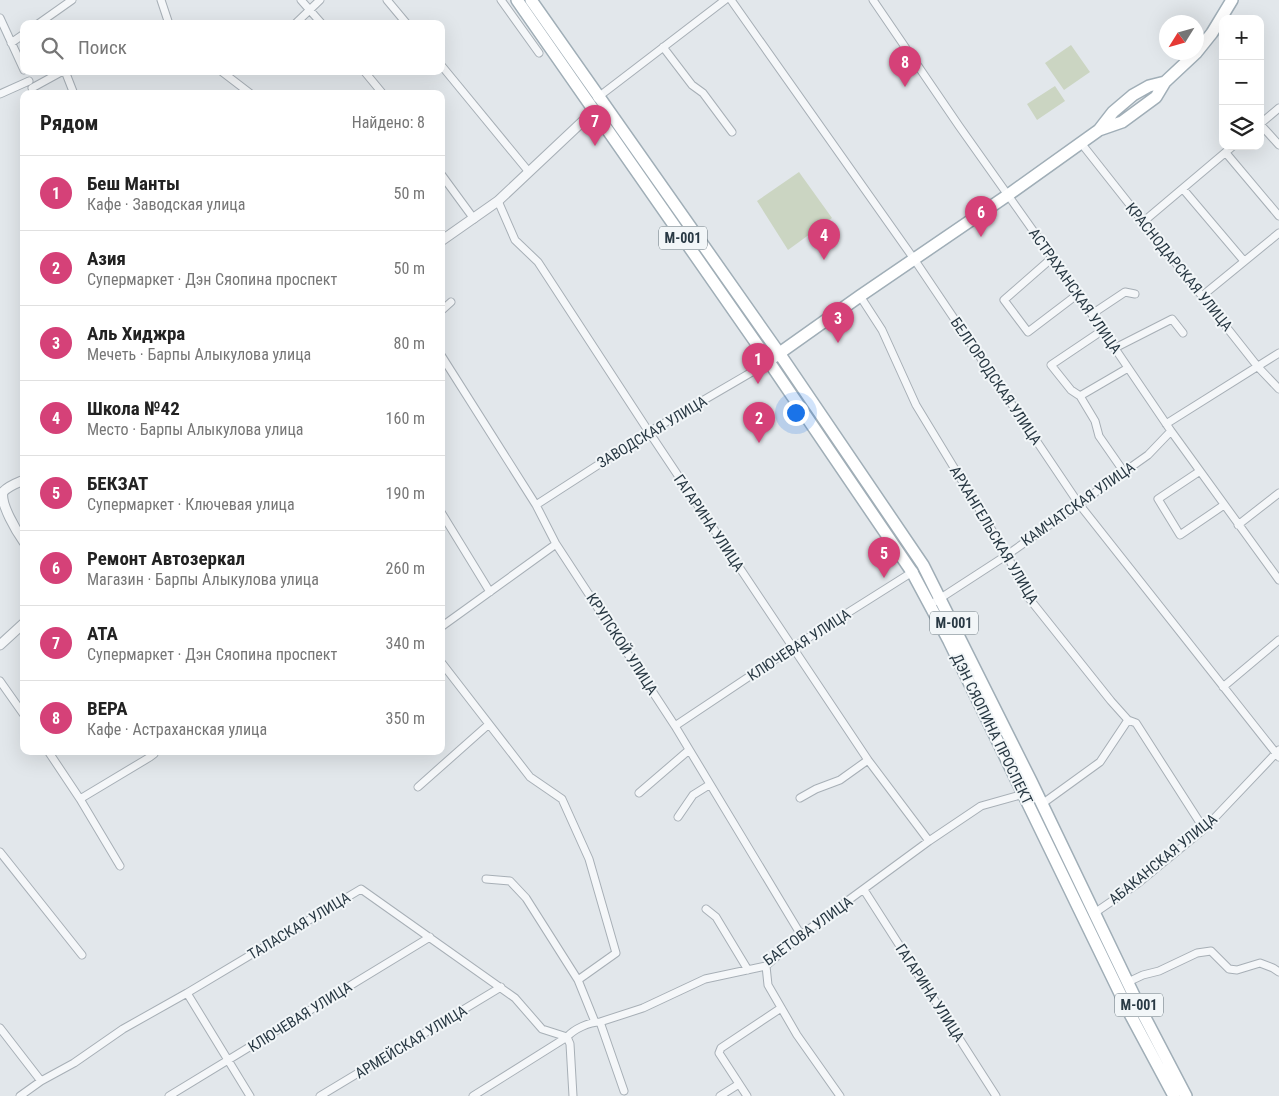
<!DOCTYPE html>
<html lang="ru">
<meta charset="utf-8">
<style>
:root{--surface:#fff;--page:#f2f2f2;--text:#222;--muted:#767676;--line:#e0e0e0;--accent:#d54178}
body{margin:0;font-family:"Roboto Condensed",sans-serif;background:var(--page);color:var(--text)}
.controls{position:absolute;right:15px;top:15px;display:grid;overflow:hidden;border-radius:10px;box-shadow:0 5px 20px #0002}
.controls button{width:45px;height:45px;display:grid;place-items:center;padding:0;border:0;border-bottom:1px solid var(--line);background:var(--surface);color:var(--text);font:25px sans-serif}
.compass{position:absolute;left:1159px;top:15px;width:45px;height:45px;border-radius:50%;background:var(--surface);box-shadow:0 5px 20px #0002;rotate:233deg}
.you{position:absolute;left:795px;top:412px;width:18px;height:18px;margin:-12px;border:4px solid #fff;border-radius:50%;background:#1a73e8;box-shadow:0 0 0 8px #1a73e833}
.badge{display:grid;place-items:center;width:32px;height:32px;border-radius:50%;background:var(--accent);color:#fff;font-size:16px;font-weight:700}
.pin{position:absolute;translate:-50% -41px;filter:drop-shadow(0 1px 2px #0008)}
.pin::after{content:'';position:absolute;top:26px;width:18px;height:15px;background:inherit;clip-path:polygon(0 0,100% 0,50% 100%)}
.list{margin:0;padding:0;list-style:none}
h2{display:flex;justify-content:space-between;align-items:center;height:65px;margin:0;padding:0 20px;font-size:21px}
h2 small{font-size:16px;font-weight:400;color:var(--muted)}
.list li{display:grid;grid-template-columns:32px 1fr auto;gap:15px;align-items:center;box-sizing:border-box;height:75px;padding:0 20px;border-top:1px solid var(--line)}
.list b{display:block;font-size:19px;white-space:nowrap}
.list p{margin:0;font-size:16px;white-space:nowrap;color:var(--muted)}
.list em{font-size:16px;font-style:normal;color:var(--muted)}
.icon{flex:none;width:28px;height:28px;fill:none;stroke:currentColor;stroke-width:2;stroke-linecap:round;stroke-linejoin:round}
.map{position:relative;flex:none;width:1279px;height:1096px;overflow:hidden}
.search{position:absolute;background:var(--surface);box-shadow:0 5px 20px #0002;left:20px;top:20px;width:425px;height:55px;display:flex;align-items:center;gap:12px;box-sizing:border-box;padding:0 18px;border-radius:10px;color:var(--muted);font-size:19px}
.panel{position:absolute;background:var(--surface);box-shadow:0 5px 20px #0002;left:20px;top:90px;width:425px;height:665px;border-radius:10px}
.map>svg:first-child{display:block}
.green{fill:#cbd5c2}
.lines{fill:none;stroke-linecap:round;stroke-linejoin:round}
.minor-casing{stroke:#a7afb6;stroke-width:9}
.tertiary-casing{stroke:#a7afb6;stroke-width:11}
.primary-casing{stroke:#a0aeb7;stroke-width:14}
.minor{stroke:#f5f7f9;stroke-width:7}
.tertiary{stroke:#f5f7f9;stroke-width:9}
.primary{stroke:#fff;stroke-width:11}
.labels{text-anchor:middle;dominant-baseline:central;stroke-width:4;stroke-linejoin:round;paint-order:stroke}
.shield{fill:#f2f6f8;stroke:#65727a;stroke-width:1}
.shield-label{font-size:14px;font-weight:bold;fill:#293944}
.street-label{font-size:15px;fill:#293944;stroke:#f2f6f8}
</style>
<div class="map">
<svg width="1279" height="1096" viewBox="0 0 1279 1096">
<rect width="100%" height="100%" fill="#e2e7eb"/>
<path class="green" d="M1071 45 1090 72 1064 90 1045 63Z
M1055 86 1065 101 1037 120 1027 104Z
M799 172 832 218 788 250 757 201Z"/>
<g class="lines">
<defs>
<path id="minor" d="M161 0 169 24
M301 0 322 24
M387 0 407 24
M501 0 539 53
M731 0 914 259 1079 504 1279 757
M873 0 959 126 1078 294 1171 431 1279 580
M0 18 24 70
M38 24 72 0
M295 24 320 0
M11 43 24 34
M663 47 692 85 703 93 732 132
M441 65 529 172
M65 71 74 94
M221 71 251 94
M364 71 383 94
M32 88 63 71
M0 94 29 81
M597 98 725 0
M1260 124 1279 145
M1260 124 1279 108
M1081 143 1258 367 1279 389
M1226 153 1279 216
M441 174 474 219
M1183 189 1244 261
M498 201 515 240 538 262 649 432 868 760 929 841
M1143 222 1233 146
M1052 258 1004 300 1028 332 1078 294
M860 296 882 330 916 405 1007 555 1028 597 1111 701 1128 720 1136 723 1204 829
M1202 296 1279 233
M441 311 451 302
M1092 314 1125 292 1135 294
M1115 348 1172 319 1183 333
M441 355 536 505 556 544 675 726 801 935
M1080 396 1071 390 1051 365 1103 330
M1166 424 1279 353
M1200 471 1158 499 1180 535 1224 505
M1124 472 1099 436 1095 421 1080 396 1128 368
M536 505 649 432 769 362
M441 512 490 592
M1238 525 1279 493
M930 605 1007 555 1148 455 1171 431
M441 627 556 544
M441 662 530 777 562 799 589 859 616 953 578 980
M0 681 24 715
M1223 687 1279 640
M675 726 792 648 914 571
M48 751 80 799 120 866
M418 787 489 724
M639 793 689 750
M800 798 816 789 840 780 868 760
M80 799 150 757 154 754 153 751
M1042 804 1100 762 1128 720
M678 817 693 795 709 785
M0 852 82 955
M486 879 510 881 526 898 578 980 595 1022
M864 890 996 1096
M706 909 716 917 748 970
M1093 914 1137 884 1204 829 1279 750
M766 966 768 985 797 1035 840 1096
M1128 982 1143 975 1159 971 1197 953 1211 951 1229 969 1237 970 1260 963 1273 968 1279 972
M187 993 250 1096
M600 1022 624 1091
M0 1028 41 1081
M20 1096 41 1081 74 1063 123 1029 187 993 361 889 515 998 542 1029 567 1037 570 1044 573 1096
M169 1096 430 937
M320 1096 501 987
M473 1096 567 1037C574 1029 589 1022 600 1022L643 1008 705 979 766 966 801 935 929 841 981 806 1024 794
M720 1096 739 1084
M747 1096 719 1053 721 1048 781 1008"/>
<path id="tertiary" d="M441 241 498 201 582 122 606 107
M24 480C17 483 8 486 3 492 0 504 17 532 24 542
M0 645 24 623"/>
<path id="primary" d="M517 0 761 350 912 572 949 641 1130 1014 1174 1096
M531 0 779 353 923 565 1031 781 1140 1008 1186 1096
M1099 130 1122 122 1156 97 1165 82 1196 53 1212 33 1232 0
M774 357 860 296 1008 195 1099 130 1113 112 1133 95 1149 86 1165 82"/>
</defs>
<use href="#minor" class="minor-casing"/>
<use href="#tertiary" class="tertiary-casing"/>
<use href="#primary" class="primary-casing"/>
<use href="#minor" class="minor"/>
<use href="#tertiary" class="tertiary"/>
<use href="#primary" class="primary"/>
</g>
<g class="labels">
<g class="shield">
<rect x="659" y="226.5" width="48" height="23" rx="4"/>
<rect x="930" y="611.5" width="48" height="23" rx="4"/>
<rect x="1115" y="993.5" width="48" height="23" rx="4"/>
</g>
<g class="shield-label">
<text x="683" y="238">M-001</text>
<text x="954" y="623">M-001</text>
<text x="1139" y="1005">M-001</text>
</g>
<g class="street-label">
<text transform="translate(1179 267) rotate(51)">КРАСНОДАРСКАЯ УЛИЦА</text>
<text transform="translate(1075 291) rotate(55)">АСТРАХАНСКАЯ УЛИЦА</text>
<text transform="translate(996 381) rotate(56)">БЕЛГОРОДСКАЯ УЛИЦА</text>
<text transform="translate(652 432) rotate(-31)">ЗАВОДСКАЯ УЛИЦА</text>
<text transform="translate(1078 504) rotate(-35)">КАМЧАТСКАЯ УЛИЦА</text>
<text transform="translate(709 523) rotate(56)">ГАГАРИНА УЛИЦА</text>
<text transform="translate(994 535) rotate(59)">АРХАНГЕЛЬСКАЯ УЛИЦА</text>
<text transform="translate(622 644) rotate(57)">КРУПСКОЙ УЛИЦА</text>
<text transform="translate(799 645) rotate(-33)">КЛЮЧЕВАЯ УЛИЦА</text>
<text transform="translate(992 729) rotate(64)">ДЭН СЯОПИНА ПРОСПЕКТ</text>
<text transform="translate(1163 859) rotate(-39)">АБАКАНСКАЯ УЛИЦА</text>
<text transform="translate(299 926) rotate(-31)">ТАЛАСКАЯ УЛИЦА</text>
<text transform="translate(808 931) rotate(-36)">БАЕТОВА УЛИЦА</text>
<text transform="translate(930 993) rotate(57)">ГАГАРИНА УЛИЦА</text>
<text transform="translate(300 1017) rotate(-32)">КЛЮЧЕВАЯ УЛИЦА</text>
<text transform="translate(411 1042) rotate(-31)">АРМЕЙСКАЯ УЛИЦА</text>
</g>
</g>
</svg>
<div class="controls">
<button>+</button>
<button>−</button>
<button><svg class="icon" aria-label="layers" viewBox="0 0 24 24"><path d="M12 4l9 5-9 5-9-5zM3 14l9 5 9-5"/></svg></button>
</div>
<svg class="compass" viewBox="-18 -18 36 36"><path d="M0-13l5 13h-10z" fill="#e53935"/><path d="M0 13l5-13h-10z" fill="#767676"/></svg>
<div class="you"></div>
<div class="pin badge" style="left:758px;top:384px">1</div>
<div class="pin badge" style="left:759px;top:443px">2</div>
<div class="pin badge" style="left:838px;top:343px">3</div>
<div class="pin badge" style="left:824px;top:260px">4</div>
<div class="pin badge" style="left:884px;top:578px">5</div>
<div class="pin badge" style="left:981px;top:237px">6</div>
<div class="pin badge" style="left:595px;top:146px">7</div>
<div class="pin badge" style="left:905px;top:87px">8</div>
<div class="search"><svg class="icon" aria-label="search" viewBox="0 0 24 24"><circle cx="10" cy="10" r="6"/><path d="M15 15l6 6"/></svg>Поиск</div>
<section class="panel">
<h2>Рядом<small>Найдено: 8</small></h2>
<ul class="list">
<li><span class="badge">1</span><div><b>Беш Манты</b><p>Кафе · Заводская улица</p></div><em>50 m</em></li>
<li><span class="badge">2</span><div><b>Азия</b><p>Супермаркет · Дэн Сяопина проспект</p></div><em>50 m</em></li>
<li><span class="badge">3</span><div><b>Аль Хиджра</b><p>Мечеть · Барпы Алыкулова улица</p></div><em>80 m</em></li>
<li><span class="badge">4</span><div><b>Школа №42</b><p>Место · Барпы Алыкулова улица</p></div><em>160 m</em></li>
<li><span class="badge">5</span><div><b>БЕКЗАТ</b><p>Супермаркет · Ключевая улица</p></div><em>190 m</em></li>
<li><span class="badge">6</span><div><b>Ремонт Автозеркал</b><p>Магазин · Барпы Алыкулова улица</p></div><em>260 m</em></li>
<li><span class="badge">7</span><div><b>АТА</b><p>Супермаркет · Дэн Сяопина проспект</p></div><em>340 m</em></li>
<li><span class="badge">8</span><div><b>ВЕРА</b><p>Кафе · Астраханская улица</p></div><em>350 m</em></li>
</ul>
</section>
</div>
